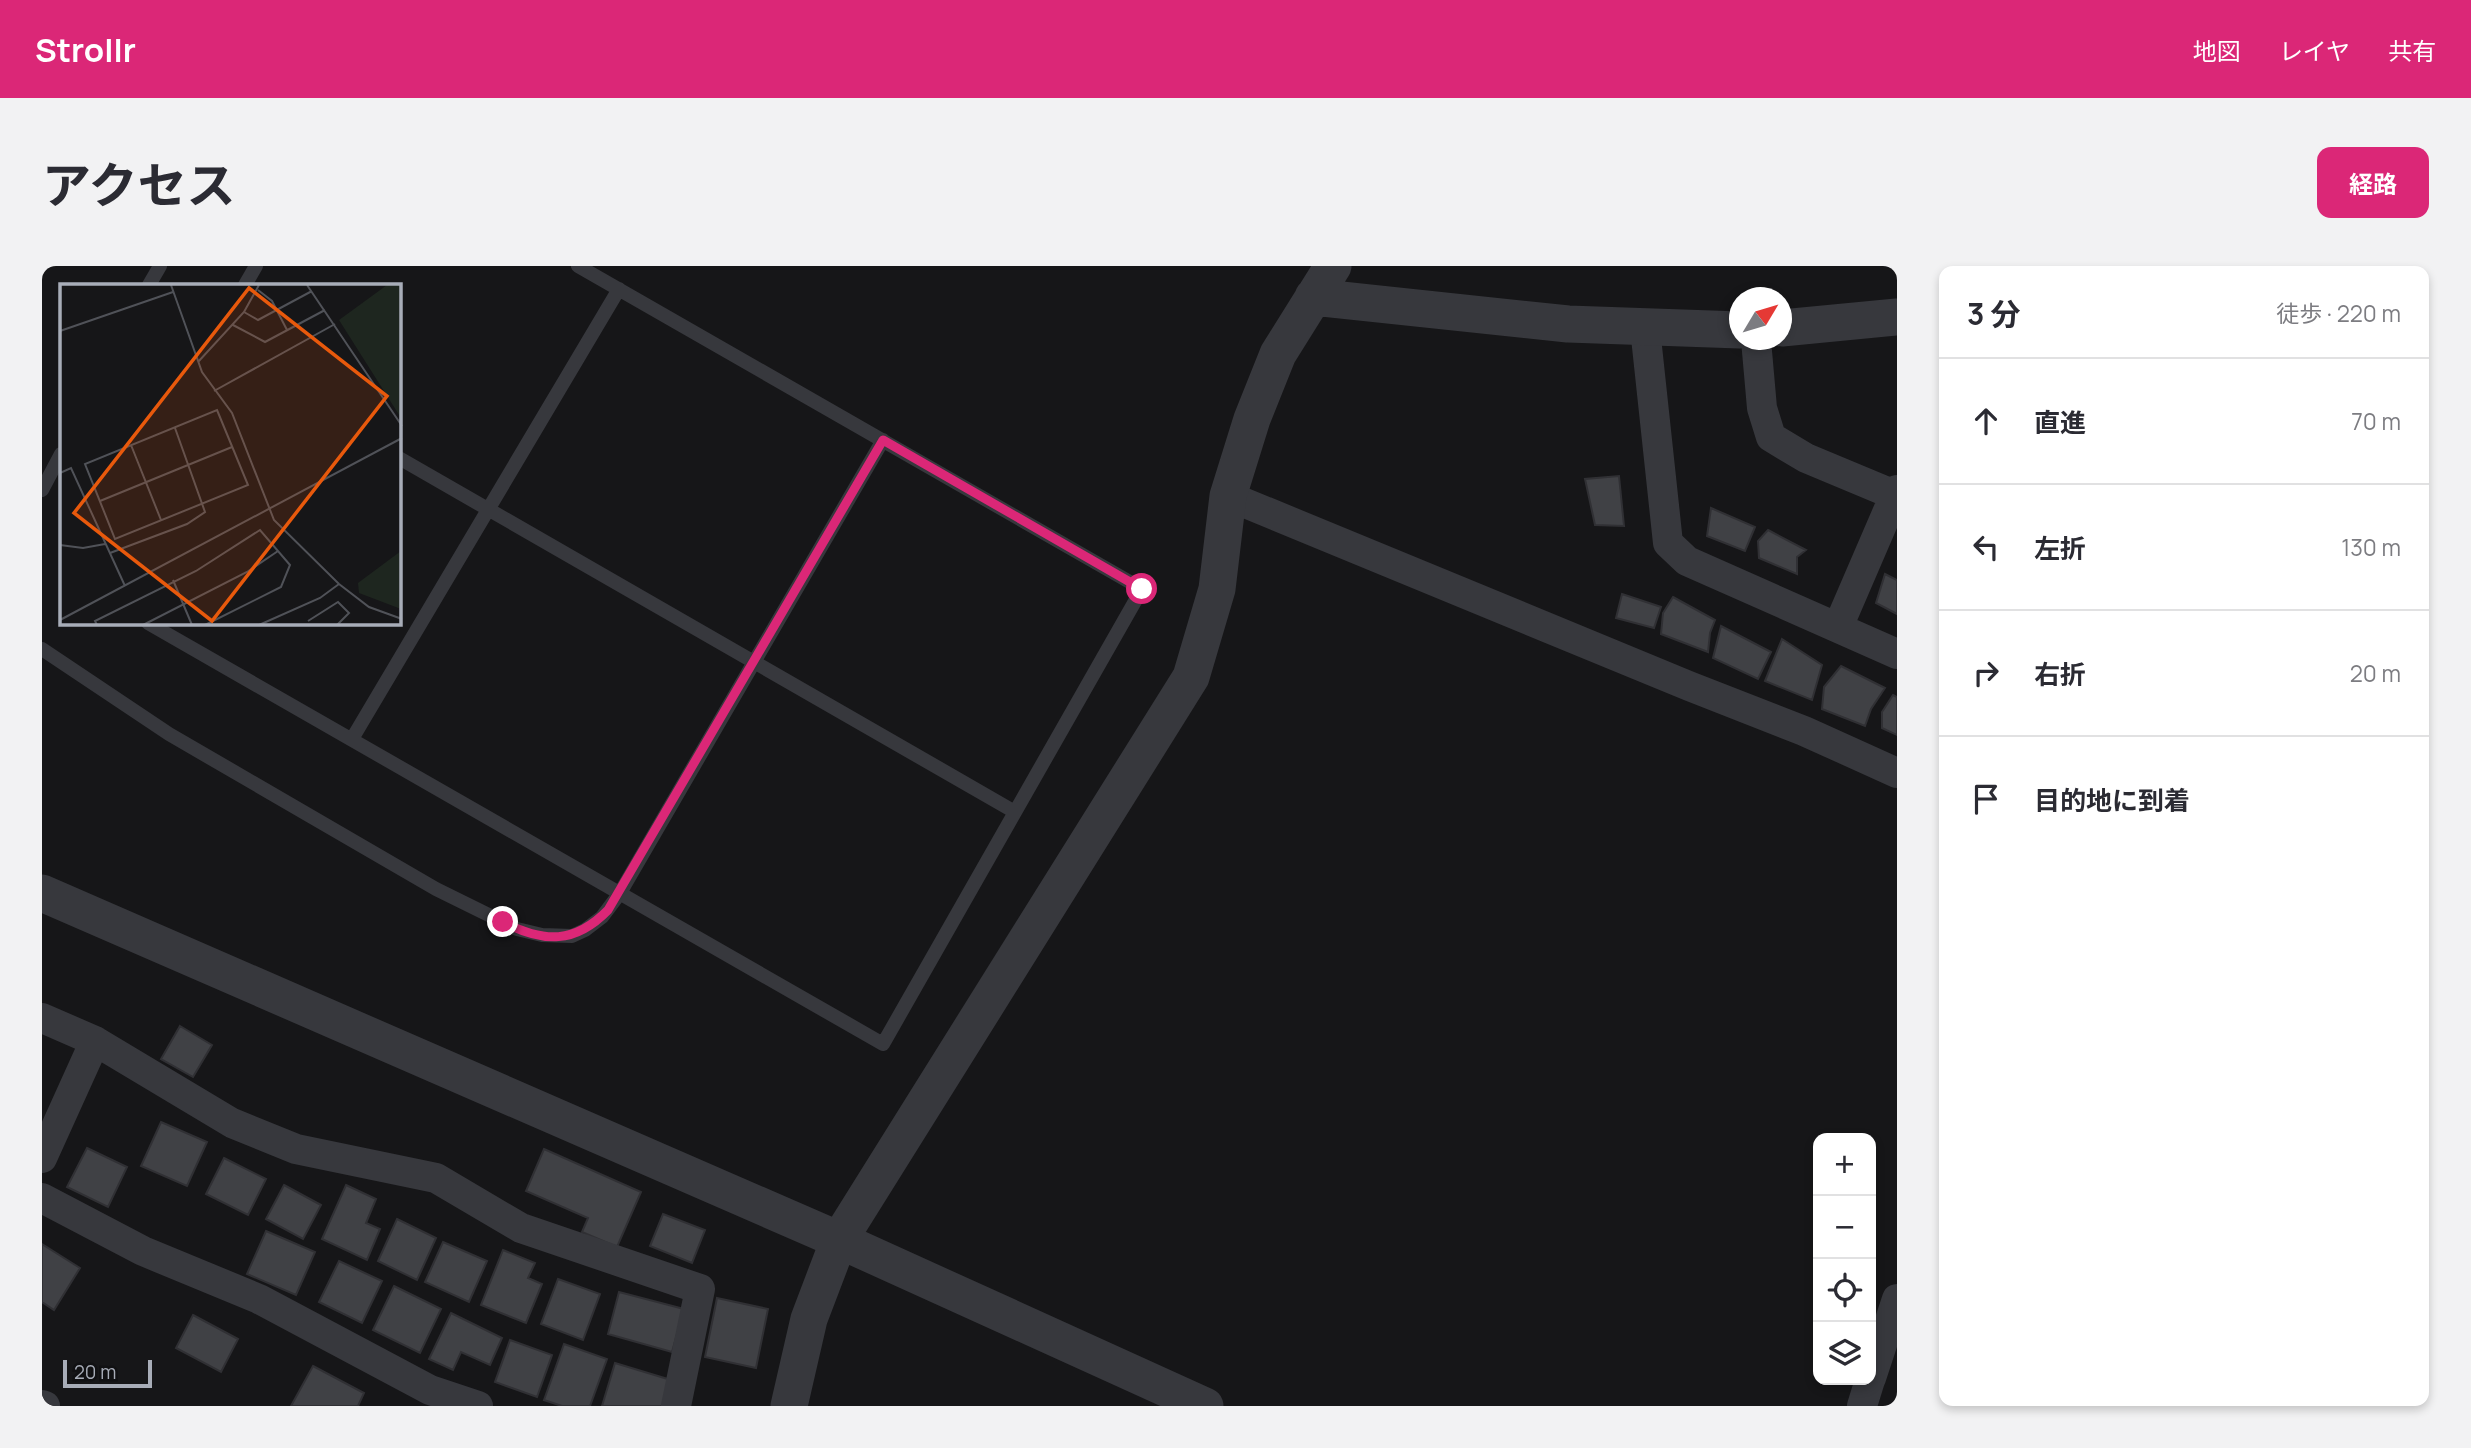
<!DOCTYPE html>
<html lang="ja">
<meta charset="utf-8">
<style>
:root{--surface:#fff;--page:#f2f2f3;--text:#2b2b33;--muted:#7c7c81;--line:#e1e1e2;--accent:#db2777}
body{margin:0;font-family:Manrope,"Noto Sans JP",sans-serif;background:var(--page);color:var(--text)}
.controls{position:absolute;right:21px;bottom:21px;display:grid;overflow:hidden;border-radius:14px;box-shadow:0 4px 10px #0003}
.controls button{width:63px;height:63px;display:grid;place-items:center;padding:0;border:0;border-bottom:2px solid var(--line);background:var(--surface);color:var(--text);font:35px sans-serif}
.compass{position:absolute;left:1687px;top:21px;width:63px;height:63px;border-radius:50%;background:var(--surface);box-shadow:0 4px 10px #0003;rotate:52deg}
.scale{position:absolute;left:21px;bottom:18px;width:89px;box-sizing:border-box;padding-left:7px;border:4px solid #a8adb8;border-top:0;font-size:19px;line-height:24px;white-space:nowrap;color:#a8adb8;-webkit-text-stroke:5px #111113;paint-order:stroke}
.stop{position:absolute;width:21px;height:21px;margin:-16px;border:5px solid #db2777;border-radius:50%;background:#fff}
.stop.end{background:#db2777;border-color:#fff;box-shadow:0 2px 7px #0008}
.list{margin:0;padding:0;list-style:none}
h2{display:flex;justify-content:space-between;align-items:center;height:91px;margin:0;padding:0 28px;font-size:30px}
h2 small{font-size:23px;font-weight:400;color:var(--muted)}
.list li{display:grid;grid-template-columns:46px 1fr auto;gap:21px;align-items:center;box-sizing:border-box;height:126px;padding:0 28px;border-top:2px solid var(--line)}
.list b{display:block;font-size:26px;white-space:nowrap}
.list em{font-size:23px;font-style:normal;color:var(--muted)}
.icon{flex:none;width:38px;height:38px;fill:none;stroke:currentColor;stroke-width:2;stroke-linecap:round;stroke-linejoin:round}
.map{position:relative;flex:none;width:1855px;height:1140px;overflow:hidden;border-radius:14px}
header{display:flex;align-items:center;gap:42px;box-sizing:border-box;height:98px;padding:0 35px;background:var(--accent);color:#fff}
header strong{font-size:33px}
nav{display:flex;gap:38px;margin-inline-start:auto;font-size:24px}
.intro{display:flex;align-items:center;justify-content:space-between;box-sizing:border-box;height:168px;padding:0 42px}
h1{margin:0;font-size:49px}
.button{padding:18px 32px;border-radius:14px;background:var(--accent);color:#fff;font-size:24px;font-weight:700}
main{display:flex;gap:42px;padding:0 42px}
aside{flex:1;background:var(--surface);border-radius:14px;box-shadow:0 4px 10px #0003}
.map>svg:first-child{display:block}
.building{fill:#404145;stroke:#303034;stroke-width:2}
.lines{fill:none;stroke-linecap:round;stroke-linejoin:round}
.service{stroke:#37383d;stroke-width:14}
.minor{stroke:#37383d;stroke-width:30}
.tertiary{stroke:#37383d;stroke-width:37}
.route{stroke:#db2777;stroke-width:9}
.inset-road{fill:none;stroke:#505258;stroke-width:2}
.view{fill:#e8590c;fill-opacity:0.15;stroke:#e8590c;stroke-width:3.5}
.inset-edge{fill:none;stroke:#a8adb8;stroke-width:3.5}
</style>
<header>
<strong>Strollr</strong>
<nav><a>地図</a><a>レイヤ</a><a>共有</a></nav>
</header>
<div class="intro"><h1>アクセス</h1><a class="button">経路</a></div>
<main>
<div class="map">
<svg width="1855" height="1140" viewBox="0 0 1855 1140">
<rect width="100%" height="100%" fill="#161618"/>
<path class="building" d="M1577 210 1582 260 1553 259 1543 213Z
M1669 242 1713 261 1703 285 1665 270Z
M1726 264 1764 284 1755 291V308L1717 292 1716 275Z
M1843 308 1855 314V348L1834 337Z
M1580 328 1619 341 1612 362 1574 352Z
M1631 331 1673 354 1668 367 1666 386 1619 368 1621 347Z
M1679 360 1729 386 1716 413 1671 392Z
M1740 373 1780 399 1770 434 1723 415Z
M1799 400 1843 422 1829 443 1823 460 1780 443 1782 421Z
M1851 429 1855 431V469L1840 462V446Z
M138 760 170 779 151 811 119 793Z
M119 856 165 876 145 920 99 900Z
M45 882 85 901 66 941 25 921Z
M502 883 599 926 575 981 540 966 546 952 484 925Z
M182 892 224 913 206 949 164 928Z
M242 919 279 939 261 973 224 953Z
M304 919 334 933 324 957 338 963 325 994 280 973Z
M621 948 663 964 650 997 608 980Z
M355 953 394 972 375 1014 336 995Z
M224 965 273 986 254 1029 205 1008Z
M401 976 445 995 427 1036 383 1016Z
M0 978 38 1002 12 1044 0 1036Z
M461 984 493 997 486 1012 500 1018 484 1057 439 1039Z
M297 995 340 1015 320 1057 277 1036Z
M516 1013 558 1028 541 1074 499 1058Z
M352 1020 399 1043 378 1087 331 1064Z
M577 1026 642 1043 630 1086 566 1068Z
M675 1032 726 1043 714 1102 663 1091Z
M409 1047 460 1072 448 1099 419 1086 411 1104 387 1093Z
M151 1049 196 1073 179 1106 134 1082Z
M468 1074 510 1089 495 1131 453 1116Z
M522 1078 565 1093 548 1140H520L502 1134Z
M573 1097 629 1114 621 1140H560Z
M271 1100 322 1127 316 1140H249Z"/>
<g class="lines">
<path class="service" d="M107 19 118 0
M203 19 214 0
M357 192 973 546
M0 224 19 188
M106 357 841 778 1100 323 536 0
M0 383 127 468 394 623 475 663 500 669 530 670 543 664 560 651 578 627 841 174
M310 473 577 23"/>
<path class="minor" d="M1603 62 1626 277 1645 295 1855 388
M1714 74 1720 142 1729 171 1764 192 1855 230
M1186 230 1647 420 1762 465 1855 507
M1796 361 1855 224
M0 752 53 775 190 857 254 883 394 912 479 962 658 1023 634 1140
M0 892 53 775
M0 932 101 985 217 1033 388 1124 436 1140
M1829 1112 1855 1033
M0 1139 3 1140
M1820 1140 1828 1114"/>
<path class="tertiary" d="M1271 31 1526 58 1698 64
M1740 62 1855 51
M0 627 797 974 1163 1140
M747 1140 767 1053 797 974 1149 411 1175 323 1186 230 1210 153 1236 88 1291 0"/>
</g>
<g class="lines">
<path class="route" d="M461 656C502 677 533 678 566 644L841 174 1100 323"/>
</g>
<g transform="translate(18 18)">
<rect width="341" height="341" fill="#161618"/>
<path d="M327 1H341V134L279 36ZM341 267V325L299 309 298 299Z" fill="#1e261f"/>
<path class="inset-road" d="M111 1 142 88 172 129 214 236 279 300 309 323 342 335M247 1 342 142M198 6 212 17 227 46M184 28 198 36 252 7M173 41 205 58 265 26M0 47 113 8M138 78 184 28 199 1M154 107 275 40M157 126 188 201 55 255 25 180ZM71 161 101 236M0 189 11 184 65 302M40 217 172 163M0 261 23 264 45 260M50 269 127 240 145 228 115 144M113 296 132 341M0 336 342 154M248 337 278 318 289 329 277 341M37 341 35 337 136 287 200 246 230 281 221 303 145 341M83 341 187 288 218 267M199 341 260 314 279 300"/>
<path class="view" d="M189 4 327 112 152 337 14 229Z"/>
<rect width="341" height="341" class="inset-edge"/>
</g>
</svg>
<div class="controls">
<button>+</button>
<button>−</button>
<button><svg class="icon" aria-label="locate" viewBox="0 0 24 24"><circle cx="12" cy="12" r="6"/><path d="M12 2v4M12 18v4M2 12h4M18 12h4"/></svg></button>
<button><svg class="icon" aria-label="layers" viewBox="0 0 24 24"><path d="M12 4l9 5-9 5-9-5zM3 14l9 5 9-5"/></svg></button>
</div>
<svg class="compass" viewBox="-18 -18 36 36"><path d="M0-13l5 13h-10z" fill="#e53935"/><path d="M0 13l5-13h-10z" fill="#7c7c81"/></svg>
<div class="scale">20 m</div>
<div class="stop" style="left:1100px;top:323px"></div>
<div class="stop end" style="left:461px;top:656px"></div>
</div>
<aside>
<h2>3 分<small>徒歩 · 220 m</small></h2>
<ul class="list">
<li><svg class="icon" aria-label="ahead" viewBox="0 0 24 24"><path d="M12 20V5M6 11l6-6 6 6"/></svg><div><b>直進</b></div><em>70 m</em></li>
<li><svg class="icon" aria-label="left" viewBox="0 0 24 24"><path d="M17 20v-9H6M10 6l-5 5 5 5"/></svg><div><b>左折</b></div><em>130 m</em></li>
<li><svg class="icon" aria-label="right" viewBox="0 0 24 24"><path d="M7 20v-9h11M14 6l5 5-5 5"/></svg><div><b>右折</b></div><em>20 m</em></li>
<li><svg class="icon" aria-label="arrive" viewBox="0 0 24 24"><path d="M6 21V4h12l-3 4 3 4H6"/></svg><div><b>目的地に到着</b></div></li>
</ul>
</aside>
</main>
